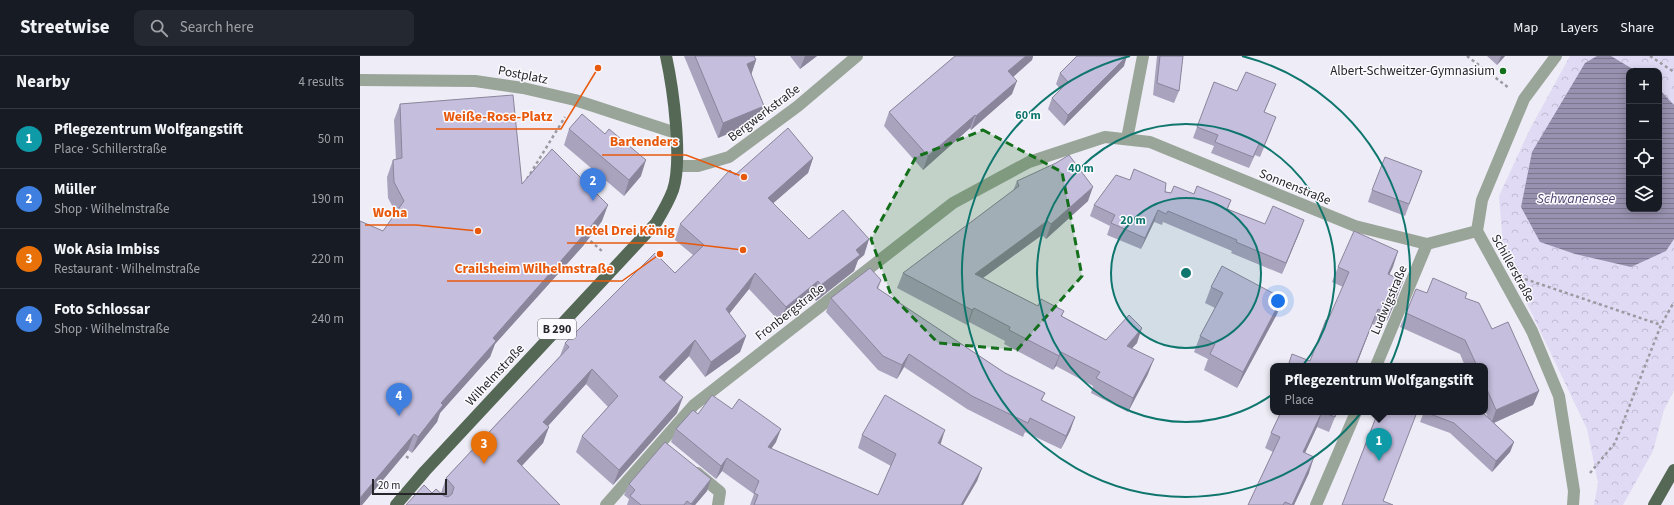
<!DOCTYPE html>
<meta charset="utf-8">
<style>
:root{--surface:#171b24;--page:#242831;--text:#f1f3f6;--muted:#9ea1a6;--line:#363941;--accent:#0f766e}
body{margin:0;font-family:"Source Sans 3",sans-serif;background:var(--page);color:var(--text)}
.controls{position:absolute;right:12px;top:12px;display:grid;overflow:hidden;border-radius:8px;box-shadow:0 2px 10px #0003}
.controls button{width:36px;height:36px;display:grid;place-items:center;padding:0;border:0;border-bottom:1px solid var(--line);background:var(--surface);color:var(--text);font:20px sans-serif}
.scale{position:absolute;left:12px;bottom:10px;width:75px;box-sizing:border-box;padding-left:4px;border:2px solid #262529;border-top:0;font-size:11px;line-height:14px;white-space:nowrap;color:#262529;-webkit-text-stroke:3px #fbfbff;paint-order:stroke}
.you{position:absolute;left:918px;top:245px;width:14px;height:14px;margin:-10px;border:3px solid #fff;border-radius:50%;background:#1a73e8;box-shadow:0 0 0 6px #1a73e833}
.badge{display:grid;place-items:center;width:26px;height:26px;border-radius:50%;background:var(--accent);color:#fff;font-size:13px;font-weight:700}
.pin{position:absolute;translate:-50% -33px;filter:drop-shadow(0 1px 2px #0008)}
.pin::after{content:'';position:absolute;top:21px;width:14px;height:12px;background:inherit;clip-path:polygon(0 0,100% 0,50% 100%)}
.popup{position:absolute;left:910px;top:307px;width:218px;height:52px;box-sizing:border-box;display:grid;place-content:center;border-radius:8px;background:var(--surface);filter:drop-shadow(0 1px 3px #0005);font-size:13px;white-space:nowrap;color:var(--muted)}
.popup b{font-size:15px;color:var(--text)}
.popup::after{content:'';position:absolute;left:50%;top:100%;margin-left:-8px;border:8px solid transparent;border-top-color:var(--surface)}
.list{margin:0;padding:0;list-style:none}
h2{display:flex;justify-content:space-between;align-items:center;height:52px;margin:0;padding:0 16px;font-size:17px}
h2 small{font-size:13px;font-weight:400;color:var(--muted)}
.list li{display:grid;grid-template-columns:26px 1fr auto;gap:12px;align-items:center;box-sizing:border-box;height:60px;padding:0 16px;border-top:1px solid var(--line)}
.list b{display:block;font-size:15px;white-space:nowrap}
.list p{margin:0;font-size:13px;white-space:nowrap;color:var(--muted)}
.list em{font-size:13px;font-style:normal;color:var(--muted)}
.icon{flex:none;width:22px;height:22px;fill:none;stroke:currentColor;stroke-width:2;stroke-linecap:round;stroke-linejoin:round}
.map{position:relative;flex:none;width:1314px;height:449px;overflow:hidden}
header{display:flex;align-items:center;gap:24px;box-sizing:border-box;height:56px;padding:0 20px;background:var(--surface);border-bottom:1px solid var(--line)}
header strong{font-size:19px}
nav{display:flex;gap:22px;margin-inline-start:auto;font-size:14px}
.search{width:280px;height:36px;background:var(--page);display:flex;align-items:center;gap:10px;box-sizing:border-box;padding:0 14px;border-radius:8px;color:var(--muted);font-size:15px}
main{display:flex}
aside{flex:1;background:var(--surface)}
.map>svg:first-child{display:block}
.park{fill:url(#park-crowns);fill-rule:evenodd}
.water{fill:url(#water-rules)}
.lines{fill:none;stroke-linecap:round;stroke-linejoin:round}
.path{stroke:#9b9aa1;stroke-width:2.5;stroke-dasharray:3 3;stroke-linecap:butt}
.lane{stroke:#9aa599;stroke-width:12}
.street{stroke:#9aa599;stroke-width:12}
.primary{stroke:#556855;stroke-width:12}
.wall{fill:#a9a3be}
.shaded-wall{fill:#8a859b}
.building{fill:#c5bedd;stroke:#8a859b}
.marked{fill:#136f1a;fill-opacity:0.2;stroke:#136f1a;stroke-width:3;stroke-dasharray:8 5;stroke-linejoin:round}
.ring{fill:none;stroke:#0f766e;stroke-width:2}
.poi-dot{fill:#136f1a;stroke:#fbfbff;stroke-width:1.5}
.labels{text-anchor:middle;dominant-baseline:central;stroke-width:3;stroke-linejoin:round;paint-order:stroke}
.shield{fill:#fbfbff;stroke:#666569;stroke-width:1}
.shield-label{font-size:12px;font-weight:bold;fill:#262529}
.poi-label{font-size:13px;fill:#262529;stroke:#fbfbff;text-anchor:end}
.street-label{font-size:13px;fill:#262529;stroke:#fbfbff}
.water-label{font-size:14px;font-style:italic;fill:#514572;stroke:#fbfbff}
.centre{fill:#0f766e;stroke:#fbfbff;stroke-width:2}
.ring-label{font-size:12px;text-anchor:middle;font-weight:bold;fill:#0f766e;stroke:#fbfbff;stroke-width:3;stroke-linejoin:round;paint-order:stroke}
.leader{fill:none;stroke:#e8590c;stroke-width:1.5}
.callout-dot{fill:#e8590c;stroke:#fbfbff;stroke-width:1.5}
.callout-label{font-size:14px;text-anchor:middle;font-weight:bold;fill:#e8590c;stroke:#fbfbff;stroke-width:3;stroke-linejoin:round;paint-order:stroke}
</style>
<header>
<strong>Streetwise</strong>
<div class="search"><svg class="icon" aria-label="search" viewBox="0 0 24 24"><circle cx="10" cy="10" r="6"/><path d="M15 15l6 6"/></svg>Search here</div>
<nav><a>Map</a><a>Layers</a><a>Share</a></nav>
</header>
<main>
<aside>
<h2>Nearby<small>4 results</small></h2>
<ul class="list">
<li><span class="badge" style="background:#0f9aa8">1</span><div><b>Pflegezentrum Wolfgangstift</b><p>Place · Schillerstraße</p></div><em>50 m</em></li>
<li><span class="badge" style="background:#3f7fe0">2</span><div><b>Müller</b><p>Shop · Wilhelmstraße</p></div><em>190 m</em></li>
<li><span class="badge" style="background:#e8710a">3</span><div><b>Wok Asia Imbiss</b><p>Restaurant · Wilhelmstraße</p></div><em>220 m</em></li>
<li><span class="badge" style="background:#3f7fe0">4</span><div><b>Foto Schlossar</b><p>Shop · Wilhelmstraße</p></div><em>240 m</em></li>
</ul>
</aside>
<div class="map">
<svg width="1314" height="449" viewBox="0 0 1314 449">
<defs>
<pattern id="park-crowns" width="20" height="18" patternUnits="userSpaceOnUse"><rect width="20" height="18" fill="#e0daf5"/><path d="M2 6a3 3 0 1 1 6 0M12 15a3 3 0 1 1 6 0" fill="none" stroke="#c0bbd2"/></pattern>
<pattern id="water-rules" width="6" height="5" patternUnits="userSpaceOnUse"><rect width="6" height="5" fill="#9891af"/><path d="M0 2.5h6" fill="none" stroke="#7c768e"/></pattern>
</defs>
<rect width="100%" height="100%" fill="#eeecf6"/>
<path class="park" d="M1210 0H1314V334L1304 354 1293 395 1263 449H1234L1238 427 1227 373 1162 237 1143 190 1139 140 1169 75ZM1269 15H1299V153H1269Z"/>
<path class="water" d="M1237 0H1251L1276 15H1269V153H1299V33L1314 49V183L1306 195 1271 211 1215 198 1180 186 1161 151 1172 96 1225 7Z"/>
<g class="lines">
<path class="path" d="M1107 0 1149 32
M1290 0 1314 16
M167 123 205 61
M226 181 243 196
M1165 223 1301 269
M41 397 50 403
M1230 417 1255 387 1301 269 1314 246"/>
<path class="lane" d="M767 83 783 0
M1016 310 1067 188
M956 449 996 356"/>
<path class="street" d="M1196 0 1164 43 1122 144 1117 175 1172 275 1199 340 1214 435 1213 449
M0 24 115 25 163 32 215 44 316 77
M317 110H338L369 101 438 50 497 0
M337 417 360 436 358 449
M246 449 334 349 593 147 669 106 745 81 790 86 995 170 1067 188 1117 175"/>
<path class="primary" d="M36 449 65 415 296 167C302 157 309 145 313 134 323 104 313 32 306 0
M1294 449 1314 414"/>
</g>
<path class="wall" d="M324 0H394L396 4 391 19 399 65 358 82Z
M430 0H457L440 13Z
M595 0H673L672 4 653 21 652 38 611 74 610 72 563 114 524 70 529 56Z
M797 0H823L819 35 814 47 793 39Z
M1127 0H1145L1137 9Z
M764 10 704 70 688 53 692 42 701 34 696 28 700 17Z
M916 28 904 57 912 72 900 101 895 99 889 112 851 97 854 90 833 82 837 71 877 35Z
M40 48 162 128 242 165 223 190 135 288 130 301 80 357 77 366 52 397 48 394 2 449H0L23 175 36 157 28 142 27 121 33 104H36L34 64Z
M209 73 281 120 264 140 204 89Z
M453 102 448 117 413 147 449 183H509L504 199 498 204 494 215 456 245 452 241 420 266 389 233 369 258 386 280 380 296 345 321 329 300 305 325 317 357 253 429 216 396 222 380 248 351 226 328 188 370 183 387 162 410 200 449H46L72 437H81L86 422 200 300 205 287 315 217 333 199 315 184 320 168 375 119Z
M1062 115 1045 160 1008 146 1012 134Z
M770 124 811 137 834 138 871 144 868 153 905 168 940 175 922 218 871 197 872 195 803 166 802 169 794 166 781 193 747 179 750 170 730 160 734 149Z
M657 125 728 145 686 183 682 179 623 222 678 250 704 255 702 260 746 284 777 287 772 292 788 318 768 356 731 337 733 330 696 310 693 314 644 288 645 285 609 266 607 269 537 232 543 217 653 135Z
M1038 195 1029 219 1037 241 1027 265 1025 264 1021 272 1012 268 996 310H928L950 305 983 231 972 226 978 211Z
M521 224 518 233 645 317 685 337 682 344 715 361 710 375 701 393 665 376 663 381 607 353 544 311 537 323 518 314 466 256 471 242Z
M851 231 922 242 917 258 877 332 844 314 848 303 834 296 840 280 855 252 845 247Z
M1105 242 1132 273 1179 335 1173 349 1134 367 1154 386 1150 396 1132 416 1090 377 1060 366 1064 356H1122L1128 361 1125 355V310H1105L1100 298 1040 271 1046 257Z
M921 356H977L969 376 957 371 945 397 949 417 934 449H888L913 396 905 392 911 377Z
M338 358 416 386 411 393 518 439 531 410 498 392 502 379 580 388 622 412 617 425 603 449H390L394 438 362 415 356 423 311 386 316 373Z
M269 428 347 435 335 449H267L269 443 264 439Z"/>
<path class="shaded-wall" d="M445 0H457L440 13Z
M666 0H673L672 4 644 29 648 15Z
M767 0 764 10 704 70 708 59Z
M1141 0H1145L1137 9Z
M396 4 391 19 387 8Z
M657 25 652 38 611 74 616 60Z
M404 50 399 65 358 82 363 67Z
M615 59 610 72 563 114 568 100Z
M453 102 448 117 402 157 408 142Z
M286 104 281 120 264 140 269 124Z
M733 131 728 145 686 183 691 168Z
M248 149 242 165 223 190 135 288 130 301 80 357 77 366 52 397 58 381 81 347 133 282Z
M798 154 794 166 781 193 785 182Z
M944 164 940 175 922 218 926 207Z
M687 165 682 179 609 232 615 218Z
M509 183 504 199 498 204 494 215 456 245 461 229 496 194Z
M1038 195 1033 211 1022 234 1028 218Z
M395 217 389 233 360 269 366 253Z
M458 225 452 241 420 266 426 251Z
M1043 225 1037 241 1027 265 1032 249Z
M922 242 917 258 877 332 883 316Z
M1031 248 1025 264 1021 272 1027 257Z
M614 252 609 266 607 269 612 254Z
M1018 253 996 310H995Z
M782 272 777 287 761 304 767 290Z
M386 280 380 296 345 321 351 306Z
M335 284 329 300 294 336 299 321Z
M701 296 696 310 693 314 699 300Z
M549 298 544 311 537 323 542 309Z
M794 303 788 318 768 356 773 342Z
M232 313 226 328 177 382 183 366Z
M1179 335 1173 349 1131 368 1136 354Z
M323 341 317 357 253 429 259 414Z
M962 356 957 371 938 412 943 396Z
M715 361 710 375 701 393 706 380Z
M189 371 183 387 151 421 157 405Z
M421 373 416 386 403 404 408 391Z
M585 374 581 387 574 400 578 387Z
M54 378 48 394 2 449H0V442Z
M1154 386 1150 396 1132 416 1136 405Z
M954 401 949 417 934 449H932Z
M367 402 362 415 356 423 361 410Z
M622 412 617 425 603 449H601Z
M351 423 347 435 335 449H331Z"/>
<path class="building" d="M335 0H394L396 4 387 8 404 50 363 67Z
M595 0H666L648 15 657 25 616 60 615 59 568 100 529 56Z
M717 0H767L708 59 692 42 708 26 700 17Z
M800 0H823L819 35 797 27Z
M886 16 916 28 904 56 916 61 904 90 899 88 893 101 855 86 858 79 837 71 854 26 877 35Z
M153 39 162 128 192 93 248 149 228 174 133 282 136 285 81 347 83 349 58 381 54 378 0 442V165L23 175 44 145 34 126 33 104 42 102 40 48Z
M222 58 245 78 249 73 286 104 269 124 209 73Z
M428 72 453 102 408 142 449 183 483 154 509 183 496 194 500 199 461 229 458 225 426 251 395 217 366 253 386 280 351 306 335 284 299 321 323 341 259 414 222 380 258 340 232 313 183 366 189 371 157 405 200 449H46L64 429 72 437 76 433 84 440 88 441 92 438 94 431 86 422 209 291 205 287 295 197 315 217 344 189 320 168 370 114 375 119Z
M709 99 733 131 691 168 687 165 615 218 678 250 681 243 704 255 701 260 746 284 769 259 782 272 767 290 794 303 773 342 736 322 740 316 701 296 699 300 649 274 650 271 614 252 612 254 543 217 659 130 657 125 696 107Z
M1025 101 1062 115 1049 148 1012 134Z
M774 113 806 127 805 136 811 137 814 130 834 138 837 130 871 144 867 153 905 168 913 150 944 164 926 207 876 186 877 184 808 155 806 158 798 154 785 182 751 167 755 159 734 149 756 119 770 124Z
M994 175 1038 195 1028 218 1043 225 1032 249 1031 248 1027 257 1018 253 995 310H928L932 298 950 305 966 264H968L989 216 978 211Z
M862 210 922 242 883 316 850 298 855 288 840 280 863 237 851 231Z
M510 212 521 224 517 232 645 317 685 337 681 344 715 361 706 380 670 362 668 367 612 340 549 298 542 309 523 300 471 242Z
M1073 222 1107 237 1105 242 1119 247 1132 273 1148 266 1179 335 1136 354 1125 329V310H1117L1105 284 1046 257 1056 233 1067 237Z
M352 339 372 353 379 343 421 373 408 391 518 439 536 398 502 379 525 339 585 374 578 387 622 412 601 449H394L398 439 394 437 399 425 367 402 361 410 316 373 333 354 338 358Z
M921 356H962L943 396 954 401 932 449 925 446 923 449H888L920 381 911 377Z
M963 356H977L975 361Z
M1018 356H1057L1023 445 1033 449H982Z
M1065 356H1122L1154 386 1136 405 1094 367Z
M305 386 351 423 331 448 327 445 324 449H281L270 440 275 434 269 428Z"/>
<path class="marked" d="M623 74 702 116 722 220 657 294 578 287 531 239 511 183 556 101Z"/>
<circle cx="826" cy="217" r="75" fill="#0f766e" fill-opacity=".12"/>
<g class="ring">
<circle cx="826" cy="217" r="75"/>
<circle cx="826" cy="217" r="149"/>
<path d="M882 0A224 224 0 1 1 770 0"/>
</g>
<circle class="poi-dot" cx="1143" cy="15" r="4"/>
<g class="labels">
<rect class="shield" x="178" y="263" width="38" height="20" rx="3"/>
<g class="shield-label">
<text x="197" y="273">B 290</text>
</g>
<g class="poi-label">
<text x="1135" y="15">Albert-Schweitzer-Gymnasium</text>
</g>
<g class="street-label">
<text transform="translate(163 19) rotate(11)">Postplatz</text>
<text transform="translate(404 57) rotate(-37)">Bergwerkstraße</text>
<text transform="translate(935 131) rotate(22)">Sonnenstraße</text>
<text transform="translate(1153 212) rotate(61)">Schillerstraße</text>
<text transform="translate(1029 244) rotate(-67)">Ludwigstraße</text>
<text transform="translate(430 256) rotate(-38)">Fronbergstraße</text>
<text transform="translate(135 319) rotate(-47)">Wilhelmstraße</text>
</g>
<g class="water-label">
<text x="1216" y="143">Schwanensee</text>
</g>
</g>
<circle cx="826" cy="217" r="6" class="centre"/>
<g class="ring-label">
<text x="668" y="63">60 m</text>
<text x="721" y="116">40 m</text>
<text x="773" y="168">20 m</text>
</g>
<path class="leader" d="M238 12L201 73H76M384 121L326 99H242M118 175L56 169H5M383 194L323 187H207M300 198L262 225H87"/>
<g class="callout-dot">
<circle cx="238" cy="12" r="4"/>
<circle cx="384" cy="121" r="4"/>
<circle cx="118" cy="175" r="4"/>
<circle cx="383" cy="194" r="4"/>
<circle cx="300" cy="198" r="4"/>
</g>
<g class="callout-label">
<text x="138" y="65">Weiße-Rose-Platz</text>
<text x="284" y="90">Bartenders</text>
<text x="30" y="161">Woha</text>
<text x="265" y="179">Hotel Drei König</text>
<text x="174" y="217">Crailsheim Wilhelmstraße</text>
</g>
</svg>
<div class="controls">
<button>+</button>
<button>−</button>
<button><svg class="icon" aria-label="locate" viewBox="0 0 24 24"><circle cx="12" cy="12" r="6"/><path d="M12 2v4M12 18v4M2 12h4M18 12h4"/></svg></button>
<button><svg class="icon" aria-label="layers" viewBox="0 0 24 24"><path d="M12 4l9 5-9 5-9-5zM3 14l9 5 9-5"/></svg></button>
</div>
<div class="scale">20 m</div>
<div class="you"></div>
<div class="pin badge" style="left:1019px;top:405px;background:#0f9aa8">1</div>
<div class="popup"><b>Pflegezentrum Wolfgangstift</b>Place</div>
<div class="pin badge" style="left:233px;top:145px;background:#3f7fe0">2</div>
<div class="pin badge" style="left:124px;top:408px;background:#e8710a">3</div>
<div class="pin badge" style="left:39px;top:360px;background:#3f7fe0">4</div>
</div>
</main>
